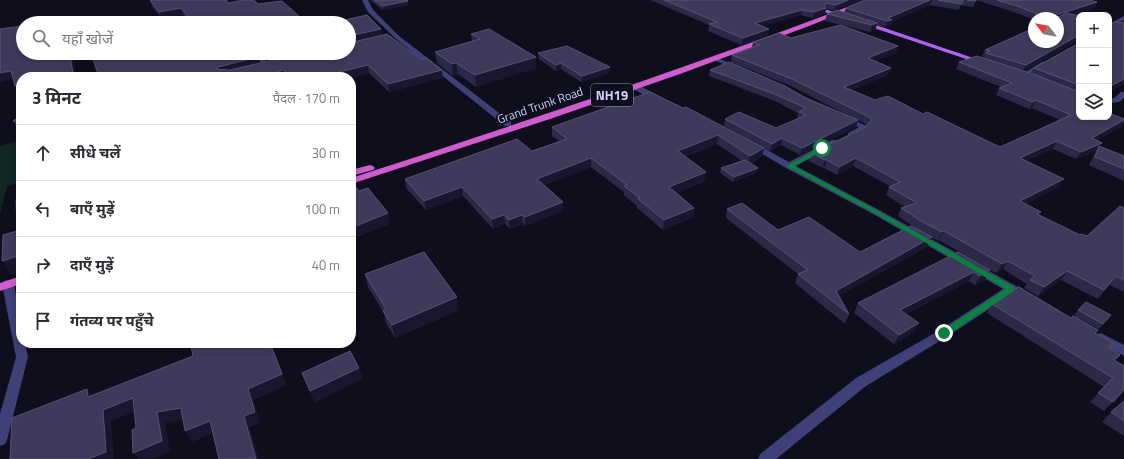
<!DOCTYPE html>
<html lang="hi">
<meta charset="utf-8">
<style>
:root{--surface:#fff;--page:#f7f7f7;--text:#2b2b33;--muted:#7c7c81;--line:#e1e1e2}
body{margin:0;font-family:"Titillium Web","Noto Sans Devanagari",sans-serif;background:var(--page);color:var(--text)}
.controls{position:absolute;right:12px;top:12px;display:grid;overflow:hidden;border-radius:8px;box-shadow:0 2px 6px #0003}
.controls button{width:36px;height:36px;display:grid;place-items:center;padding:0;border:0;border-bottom:1px solid var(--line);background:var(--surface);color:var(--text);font:20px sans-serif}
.compass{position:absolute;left:1028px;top:12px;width:36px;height:36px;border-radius:50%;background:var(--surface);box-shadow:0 2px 6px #0003;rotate:301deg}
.stop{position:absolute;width:12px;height:12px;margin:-9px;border:3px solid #0b8043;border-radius:50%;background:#fff}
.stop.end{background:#0b8043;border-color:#fff;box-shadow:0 1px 4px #0008}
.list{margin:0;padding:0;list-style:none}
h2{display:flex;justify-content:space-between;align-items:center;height:52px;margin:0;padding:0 16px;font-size:17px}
h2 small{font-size:13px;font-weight:400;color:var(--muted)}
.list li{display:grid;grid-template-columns:26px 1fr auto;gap:12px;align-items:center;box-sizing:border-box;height:56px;padding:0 16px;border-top:1px solid var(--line)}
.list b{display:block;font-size:15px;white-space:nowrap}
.list em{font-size:13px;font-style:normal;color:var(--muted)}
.icon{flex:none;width:22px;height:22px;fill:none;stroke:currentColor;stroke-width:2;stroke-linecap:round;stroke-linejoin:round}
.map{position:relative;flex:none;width:1124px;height:459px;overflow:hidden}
.search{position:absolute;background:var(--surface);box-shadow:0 2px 6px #0003;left:16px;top:16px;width:340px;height:44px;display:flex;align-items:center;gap:10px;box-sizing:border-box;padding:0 14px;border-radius:22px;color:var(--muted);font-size:15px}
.panel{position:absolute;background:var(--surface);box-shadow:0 2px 6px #0003;left:16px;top:72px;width:340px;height:276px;border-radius:16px}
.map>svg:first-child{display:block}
.green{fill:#122624}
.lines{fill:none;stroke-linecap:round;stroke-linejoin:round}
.minor{fill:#3e4077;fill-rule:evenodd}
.primary{fill:#af62ed;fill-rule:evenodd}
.trunk{fill:#ce5ccc;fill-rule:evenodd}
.wall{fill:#2c2948}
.shaded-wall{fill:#19162f}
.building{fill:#3e3a5b;stroke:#555274}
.route{fill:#0b8043}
.labels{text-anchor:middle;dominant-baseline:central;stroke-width:3.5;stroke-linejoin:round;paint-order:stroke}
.far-street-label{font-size:12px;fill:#d1cffa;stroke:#0f0e1d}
.shield{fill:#0f0e1d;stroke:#9795b8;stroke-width:1}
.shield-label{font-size:13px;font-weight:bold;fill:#d1cffa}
</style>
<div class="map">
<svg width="1124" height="459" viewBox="0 0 1124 459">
<rect width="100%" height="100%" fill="#0f0e1d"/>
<path class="green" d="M21 140V182L7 186 0 214V146Z"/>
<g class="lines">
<path class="minor" d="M362 0H368L373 10 399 36 511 122V126H505L395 38 368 12Z
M1124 16V20L1109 28V24Z
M252 53H259L270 66V68H266Z
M715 57 740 67 741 68 736 69 713 60 712 59Z
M1042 62 1047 63 1024 77 1019 76Z
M632 85H638L663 98 659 100H656L632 89Z
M1121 92H1124V98L1119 102 1109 103V99L1114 98Z
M841 116H847L868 127C863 133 856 138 848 137V133L859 127 841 120Z
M832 140H838L839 142 796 166 881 211 1016 286 1028 293 1030 296 1028 299 1024 300 1012 294 948 336 866 386 776 459H758L760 454 856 378 940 330 1003 289 875 215 786 168 747 145 748 143H754L789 162Z
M8 280 12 281 14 284 21 321V343H25L28 357 7 440 5 444 0 446V414L16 357 2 284 4 281Z
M1101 333 1124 345V356L1097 341 1095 338 1097 335Z"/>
<path class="primary" d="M824 10H828L846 17 843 19 824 12Z
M864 21 985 62 986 63 981 64 862 24 861 23Z"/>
<path class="trunk" d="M866 0H874L809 26 680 74 550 119 351 184V178C524 122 696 65 866 0Z
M370 165 373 166 375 168 373 170 351 176V170Z
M21 276V284L0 291V283Z"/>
</g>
<path class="wall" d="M150 0H226L229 3 258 4 307 23H190L184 16 162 19 152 6Z
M370 0H407L409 5 383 10Z
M650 0H862L834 10 826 9 825 14 813 18 801 15 763 26 769 29 768 35 741 45 708 31 709 25Z
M865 0H1089L1097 2 1094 8 1073 15 1079 16V40L1024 71 1031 74 1034 68 1079 43V117L1124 119V122L1121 127 1097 140 1102 143 1100 146 1124 156V181L1089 165 1096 151 1076 159 1053 149 1026 161 1059 187 1025 204 1039 215 1080 235 1087 236 1124 208V292L1110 285 1098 299 1061 280 1038 296 1024 288 1027 284 1003 269 996 273 939 240 938 241 917 229 898 216 901 208 905 207 886 195 889 187 890 186 853 166 837 175 824 168H823L809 161 811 153 864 128 867 125 858 120 856 127 800 155 781 145 770 151 764 148 762 156 751 164 758 168 756 173 733 182 720 173 721 168 742 161 717 144 685 157 705 181 676 193 694 208 693 217 663 230 637 208V206L624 195V192L591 167 545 185 563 202V211L525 226 523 224 510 229 505 224 493 229 463 196 426 210 406 188 405 179 532 151 559 141 552 136V127L683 108 761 146 724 126 725 119 776 128 797 119 798 113 775 101 709 76 710 70 806 98 857 120 791 86 731 62 732 55 752 48 753 42 791 38 898 46 896 53 875 61 888 75 851 90 875 100 923 114 1000 147 1060 120 1032 108 1029 109 996 95 999 88 1001 87 956 69 959 62 983 58 984 57 982 56 985 50 1058 18H1034V20L1017 13 976 0 973 7 961 5 959 10 930 5 892 22 890 26 885 27 877 25 875 30 870 32 825 21 827 14 844 13 846 8Z
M471 34 536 68 476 87 458 74 453 76 437 63 435 52 472 41Z
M383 36 443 78 389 92 369 73 351 78V77H99L260 63 268 61 261 53H349Z
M538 53 610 67 609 73 581 82 561 69 556 71 539 59Z
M21 115V135L13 121Z
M727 209 778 230 860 252 932 237 927 247 839 296 849 314 845 324 795 283 798 274 726 218Z
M958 252 985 280 975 285 969 281 906 314 914 332 894 344 854 313 858 303Z
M365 274 459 310 395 338 386 323 384 313 368 287Z
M992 304 1095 333 1113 343 1109 348 1120 355 1115 360 1124 390 1104 411 1090 402 1104 387 987 313Z
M1078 310 1111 315 1099 329 1074 316Z
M302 373 363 378 315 402Z
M1124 401V436L1102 422 1111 412Z"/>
<path class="shaded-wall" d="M848 0H862L834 10 836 5Z
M930 0H932L930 5 892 22 890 26 885 27 888 18Z
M408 1 409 5 383 10V6Z
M1097 2 1094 8 1058 20V18H1047Z
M826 3 824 9 826 8 825 14 813 18 814 12Z
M181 8 184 16 162 19 159 12Z
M802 10 801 15 754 29 755 23Z
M877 23 875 30 870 32 872 25Z
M381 29 383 37 349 44V36Z
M769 29 768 35 741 45 743 38Z
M1079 35V40L1022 72 1026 65Z
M898 46 896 53 866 65 868 58Z
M277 53H314L270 63 267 55Z
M70 55 74 62 76 77H57Z
M258 57 260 65 221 76 216 69 218 67Z
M536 57V68L476 87 475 75Z
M456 63 458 74 453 76 452 64Z
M561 63V69L556 71V65Z
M368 65 369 73 351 78V77H340L339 72Z
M610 67 609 73 581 82 582 76Z
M891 68 888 75 841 94 844 87Z
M284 70 286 77H258Z
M442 70 443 78 389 92 388 84Z
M11 71 15 78 0 82V73Z
M1124 79V84L1109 92V87Z
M21 84V93H19L15 86Z
M1036 100 1032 108 1029 109 1033 102Z
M858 120 856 127 800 155 802 148Z
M1124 120V122L1121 127 1087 146 1092 138Z
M718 135 717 144 676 160 678 151Z
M782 138 781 145 770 151 772 144Z
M1057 141 1053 149 1016 166 1020 158Z
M1102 143 1098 151 1099 146 1096 151 1076 159 1081 152Z
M764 148 762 156 748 165 750 156Z
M591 158V167L538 188 537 179Z
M856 158 853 166 837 175 839 167Z
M825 160H827L824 168H823Z
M758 168 756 173 733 182 734 177Z
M706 172 705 181 667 196 669 187Z
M1064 179 1059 187 1015 210 1020 201Z
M462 187 463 196 426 210 424 201Z
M563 202V211L525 226V217Z
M694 208 693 217 663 230 664 220Z
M388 213 390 224 351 240V228Z
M504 215 505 224 493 229 492 219Z
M522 215 523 224 510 229 509 220Z
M944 231 939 240 938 241 942 232Z
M932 237 927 247 832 300 836 291Z
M21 255V272L12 275 2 261Z
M1008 261 1003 269 996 273 1002 264Z
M990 270 985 280 975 285 980 276Z
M1067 271 1061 280 1038 296 1044 287Z
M974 272 969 281 896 319 900 310Z
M1116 276 1110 285 1098 299 1104 290Z
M457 297 459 310 395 338 392 325Z
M919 323 914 332 894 344 899 335Z
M24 343H51L30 350Z
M270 343H277L272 345 287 385 254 400 260 423 250 427 259 459H256L244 416 248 389Z
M359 368 363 378 315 402 310 391Z
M87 389 96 400 88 397Z
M133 398 141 409 111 421 114 459H88L103 410Z
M181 408 188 419 165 423 170 452 153 459H138L133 453 157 412Z
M210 421 217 432 192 442 185 431Z"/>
<path class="building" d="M150 0H226L229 3 243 0H254L258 4 282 1 307 23H193L181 8 159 12Z
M374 0H407L408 1 383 6Z
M664 0H848L836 5 826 3 824 6 826 8 814 12 802 10 755 23 769 29 743 38 709 24 717 22Z
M865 0H930L888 18 892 20 887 21 846 8Z
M938 0H963L962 4Z
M967 0H976V1Z
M997 0H1089L1097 2 1047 18 1020 7Z
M837 10 877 23 872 25 827 14Z
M1067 13 1079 16V35L1026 65 986 53 990 51 985 50 1034 28V42H1058V18H1056Z
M367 15 381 29 349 36V23H331Z
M126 18 130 23H105Z
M1115 22 1120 23 1124 22V79L1109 87V24Z
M840 25 898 46 868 58 891 68 844 87 875 100 888 96 923 114 927 112 1000 147 1071 115 1036 100 1033 102 999 88 1012 83 959 62 977 56 1036 75 1079 92V117H1109V113L1124 119V120L1092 138 1102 143 1081 152 1057 141 1020 158 1064 179 1020 201 1041 212 1037 214 1080 235 1081 234 1087 236 1120 206 1124 208V280L1116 276 1104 290 1067 271 1044 287 1030 280 1035 276 1008 261 1002 264 944 231 942 232 921 221 901 208 917 203 889 187 900 182 856 158 839 167 827 160H825L811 153 864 128 872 120 871 118 792 79 732 55 759 45 753 42 779 33 791 38Z
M22 26 23 30V53H66L67 56 70 55 73 74 57 77H21V84L15 86 11 71 0 73V29Z
M489 29 536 57 475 75 456 63 452 64 435 52 480 39 471 34Z
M387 34 421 59 426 58 442 70 388 84 368 65 339 72 343 77H289L284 70 258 77H99L91 53H254L258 57 218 67 216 69 230 70 303 53H349V43Z
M1079 43V85L1034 68Z
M567 46 610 67 582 76 561 63 556 65 538 53Z
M265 53H277L267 55Z
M729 62 785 86 806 98 858 120 802 148 782 138 772 144 725 119 739 112 776 128 806 115 799 112 806 108 777 95 710 70Z
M650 92 683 108 686 107 764 148 750 156 718 135 678 151 706 172 669 187 694 208 664 220 638 199 640 198 624 186 627 185 591 158 537 179 563 202 525 217 522 215 509 220 504 215 492 219 462 187 424 201 405 179 517 139 532 151 567 139 552 127Z
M21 115V122L13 121Z
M1099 146 1124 156V169L1095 157Z
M745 160 758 168 734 177 721 168Z
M21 174V255L2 261 3 235 17 231 16 200 19 199 18 175Z
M355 186 359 191 368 188 388 213 351 228V187Z
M742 203 778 230 809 217 860 252 911 226 932 237 836 291 849 314 798 274 808 270 727 209Z
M424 252 457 297 392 325 383 311 386 309 365 274Z
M958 252 990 270 980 276 974 272 900 310 919 323 899 335 858 303Z
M1019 287 1071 318 1073 316 1098 330 1095 333 1113 343 1109 348 1120 355 1114 360 1124 366V390L1113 402 1098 393 1113 378 992 304Z
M1086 302 1111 315 1103 324 1078 310Z
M194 343H270L282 374 248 389 255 412 244 416 256 459H219L210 421 185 431 181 408 157 412 162 441 133 453 132 430 136 428 133 398 103 410 106 452 88 459H10L12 418 87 389 88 397 193 356 191 346 194 344Z
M350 351 359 368 310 391 302 373Z
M1124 401V421L1111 412Z"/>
<path class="route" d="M820 147 824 148 810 158 794 166 880 212 1014 287V291L947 335H941V331L1006 289 876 214 786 166 806 156Z"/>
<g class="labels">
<g class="far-street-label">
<text transform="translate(540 105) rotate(-19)">Grand Trunk Road</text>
</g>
<rect class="shield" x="591" y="84" width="42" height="22" rx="3"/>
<g class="shield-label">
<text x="612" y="95">NH19</text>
</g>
</g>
</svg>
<div class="controls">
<button>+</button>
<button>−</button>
<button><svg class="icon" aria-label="layers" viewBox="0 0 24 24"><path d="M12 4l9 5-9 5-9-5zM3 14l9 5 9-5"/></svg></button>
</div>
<svg class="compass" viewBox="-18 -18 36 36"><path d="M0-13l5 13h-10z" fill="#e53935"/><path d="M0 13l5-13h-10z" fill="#7c7c81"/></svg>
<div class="stop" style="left:822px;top:148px"></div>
<div class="stop end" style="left:944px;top:333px"></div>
<div class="search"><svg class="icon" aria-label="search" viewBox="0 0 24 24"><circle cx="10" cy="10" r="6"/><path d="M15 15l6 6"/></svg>यहाँ खोजें</div>
<section class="panel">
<h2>3 मिनट<small>पैदल · 170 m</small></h2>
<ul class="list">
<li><svg class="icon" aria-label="ahead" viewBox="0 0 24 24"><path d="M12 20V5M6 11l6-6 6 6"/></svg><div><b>सीधे चलें</b></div><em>30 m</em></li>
<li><svg class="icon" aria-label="left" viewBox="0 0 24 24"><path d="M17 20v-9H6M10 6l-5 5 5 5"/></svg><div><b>बाएँ मुड़ें</b></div><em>100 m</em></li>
<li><svg class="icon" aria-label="right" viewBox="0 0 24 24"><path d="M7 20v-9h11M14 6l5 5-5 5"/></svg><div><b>दाएँ मुड़ें</b></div><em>40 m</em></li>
<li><svg class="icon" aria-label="arrive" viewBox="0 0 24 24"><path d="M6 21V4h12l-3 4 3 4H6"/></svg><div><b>गंतव्य पर पहुँचे</b></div></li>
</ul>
</section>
</div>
